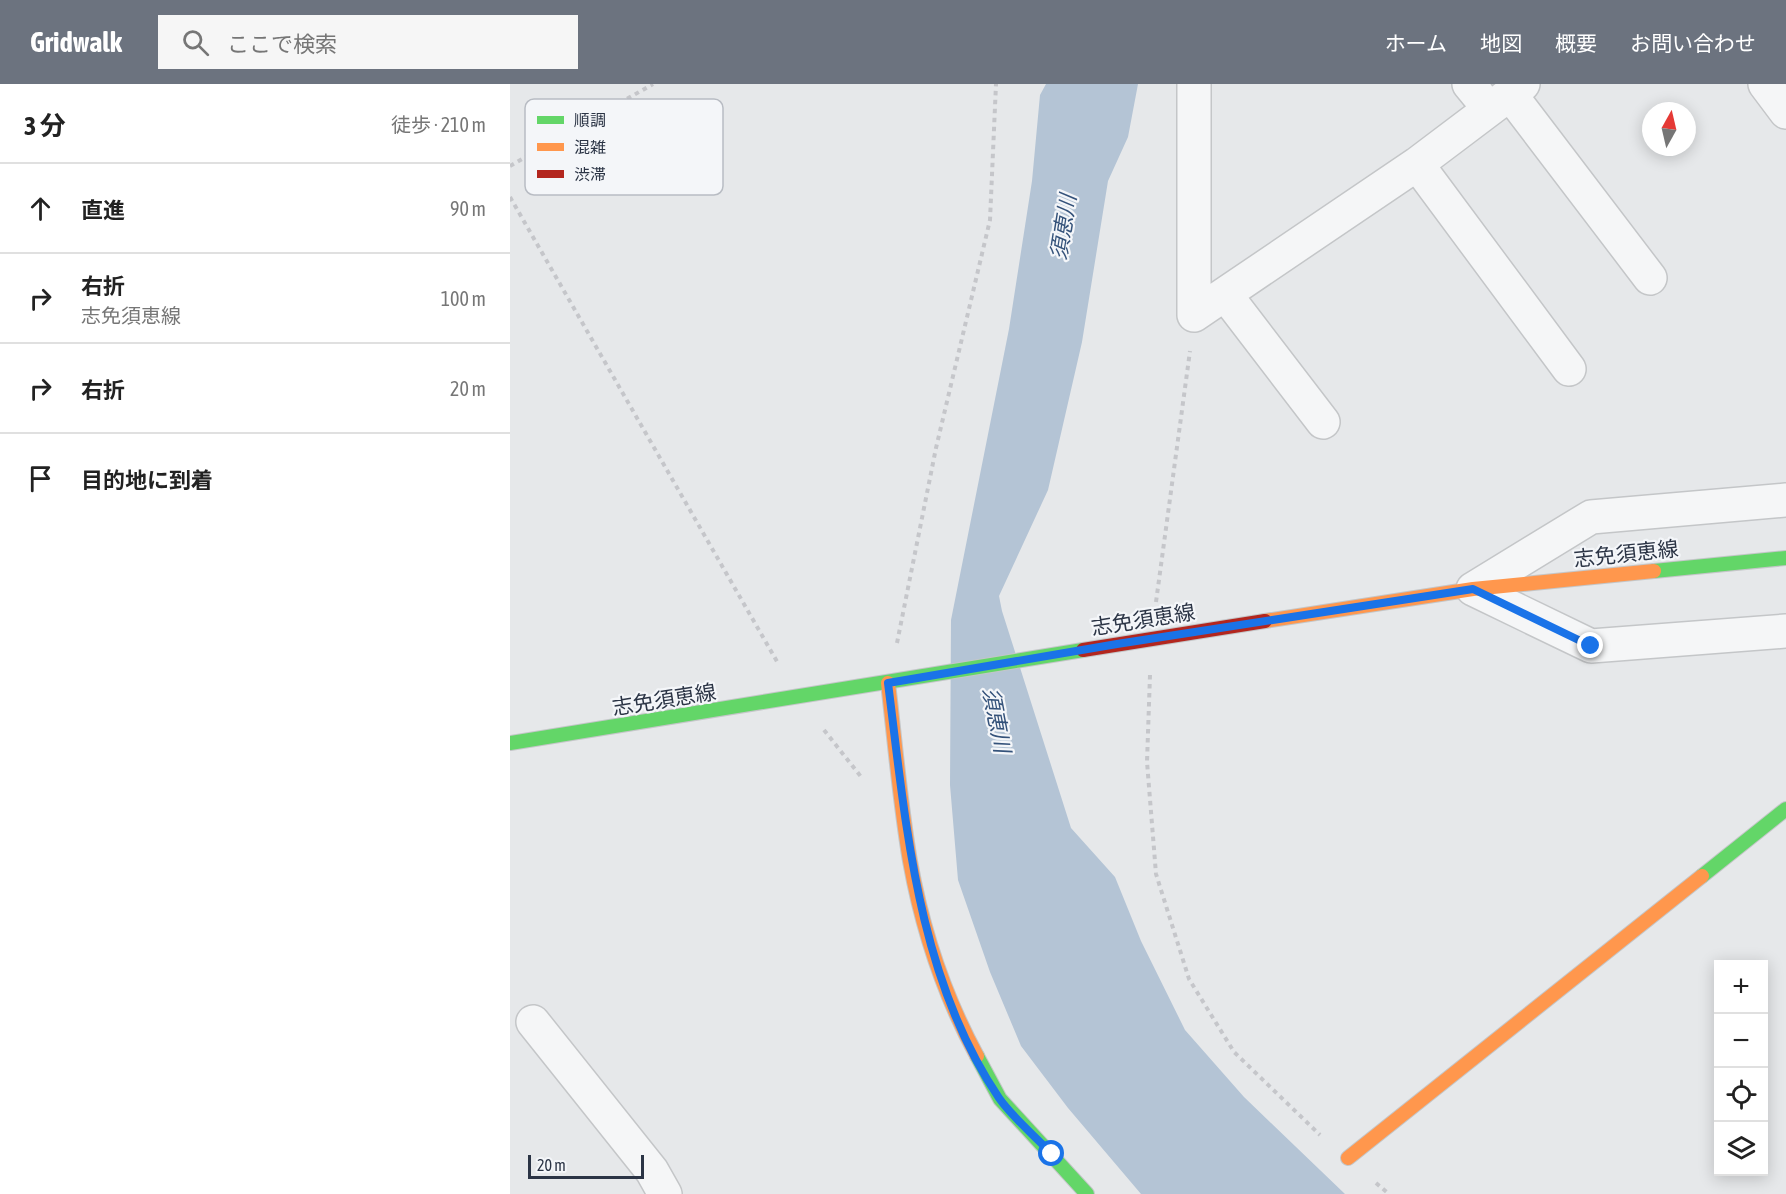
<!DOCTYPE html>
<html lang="ja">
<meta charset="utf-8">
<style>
:root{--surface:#fff;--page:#f6f6f6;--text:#222;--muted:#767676;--line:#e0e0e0;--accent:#6c737f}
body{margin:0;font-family:"Asap Condensed","Noto Sans JP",sans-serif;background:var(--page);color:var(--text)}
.controls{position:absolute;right:18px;bottom:18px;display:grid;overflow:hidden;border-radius:0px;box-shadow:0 3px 15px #0003}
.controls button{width:54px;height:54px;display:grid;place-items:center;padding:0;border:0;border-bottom:2px solid var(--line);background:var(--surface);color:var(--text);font:30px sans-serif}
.compass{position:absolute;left:1132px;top:18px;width:54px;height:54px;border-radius:50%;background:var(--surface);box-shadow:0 3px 15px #0003;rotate:8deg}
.scale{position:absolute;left:18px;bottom:15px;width:116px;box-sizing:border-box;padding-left:6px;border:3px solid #2b3445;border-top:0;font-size:16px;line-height:21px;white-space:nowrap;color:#2b3445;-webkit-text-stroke:4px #f4f6f9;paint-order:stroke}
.stop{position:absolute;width:18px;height:18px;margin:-14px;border:4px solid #1a73e8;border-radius:50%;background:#fff}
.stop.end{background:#1a73e8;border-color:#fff;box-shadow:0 2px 6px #0008}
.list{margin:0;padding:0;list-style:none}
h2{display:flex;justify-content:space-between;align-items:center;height:78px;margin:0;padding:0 24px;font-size:26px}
h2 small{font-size:20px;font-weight:400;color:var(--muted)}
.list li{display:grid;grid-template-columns:39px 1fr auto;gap:18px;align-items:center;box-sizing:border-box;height:90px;padding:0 24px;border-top:2px solid var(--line)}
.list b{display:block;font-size:22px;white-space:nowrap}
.list p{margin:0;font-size:20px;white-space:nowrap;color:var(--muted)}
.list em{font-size:20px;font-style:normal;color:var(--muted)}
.icon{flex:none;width:33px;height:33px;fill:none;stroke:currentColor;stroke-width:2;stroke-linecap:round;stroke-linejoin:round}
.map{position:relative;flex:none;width:1276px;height:1110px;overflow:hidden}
header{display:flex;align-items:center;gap:36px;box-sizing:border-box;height:84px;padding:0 30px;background:var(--accent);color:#fff}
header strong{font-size:28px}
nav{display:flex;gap:33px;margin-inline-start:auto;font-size:21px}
.search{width:420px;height:54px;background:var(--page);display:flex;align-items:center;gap:15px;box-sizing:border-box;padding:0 21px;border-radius:0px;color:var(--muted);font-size:22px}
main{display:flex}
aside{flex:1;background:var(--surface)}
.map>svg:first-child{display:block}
.water{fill:#b4c4d5}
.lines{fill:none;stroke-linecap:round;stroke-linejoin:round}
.street-casing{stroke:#c4c6c8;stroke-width:36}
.fast-casing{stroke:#c4c6c8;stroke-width:16}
.slow-casing{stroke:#c4c6c8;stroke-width:16}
.jam-casing{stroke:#c4c6c8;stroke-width:16}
.path{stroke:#c5c6ca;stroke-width:4;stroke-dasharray:4.5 4.5;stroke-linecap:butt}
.street{stroke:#f5f6f7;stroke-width:33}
.fast{stroke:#63d668;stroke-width:14}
.slow{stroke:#ff974d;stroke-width:14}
.jam{stroke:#b3261e;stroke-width:14}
.route{stroke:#1a73e8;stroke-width:8}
.labels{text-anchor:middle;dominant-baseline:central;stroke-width:4.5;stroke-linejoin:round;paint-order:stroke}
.street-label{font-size:21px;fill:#2b3445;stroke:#f4f6f9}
.water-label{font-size:22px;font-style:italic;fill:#34527a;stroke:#f4f6f9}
.key{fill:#f4f6f9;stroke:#b8bcc3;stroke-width:1.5}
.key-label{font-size:16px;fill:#2b3445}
</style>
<header>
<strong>Gridwalk</strong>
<div class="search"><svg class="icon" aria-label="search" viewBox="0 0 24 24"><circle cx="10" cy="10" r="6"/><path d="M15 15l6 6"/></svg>ここで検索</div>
<nav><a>ホーム</a><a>地図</a><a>概要</a><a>お問い合わせ</a></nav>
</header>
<main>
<aside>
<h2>3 分<small>徒歩 · 210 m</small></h2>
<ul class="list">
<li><svg class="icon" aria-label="ahead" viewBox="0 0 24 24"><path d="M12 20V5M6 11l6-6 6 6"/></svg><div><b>直進</b></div><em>90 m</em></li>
<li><svg class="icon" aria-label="right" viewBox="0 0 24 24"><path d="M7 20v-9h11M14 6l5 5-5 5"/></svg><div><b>右折</b><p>志免須恵線</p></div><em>100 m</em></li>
<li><svg class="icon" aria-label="right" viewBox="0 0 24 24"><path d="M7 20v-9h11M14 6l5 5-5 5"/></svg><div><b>右折</b></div><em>20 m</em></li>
<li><svg class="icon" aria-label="arrive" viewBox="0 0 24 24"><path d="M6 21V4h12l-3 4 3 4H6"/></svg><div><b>目的地に到着</b></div></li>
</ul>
</aside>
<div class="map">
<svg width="1276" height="1110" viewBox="0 0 1276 1110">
<rect width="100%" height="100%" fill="#e6e8ea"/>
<path class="water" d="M536 0H628L618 53 598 97 572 258 538 406 489 512 492 527 561 744 605 793 631 857 675 946 734 1013 835 1110H631L558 1024 511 962 480 888 448 796 440 701 441 536 499 245 522 97 530 11Z"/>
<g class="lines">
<defs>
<path id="street" d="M684 0V231
M959 0 968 11
M1255 0 1276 28
M1000 10 1140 194
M907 80 1059 285
M715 210 813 338
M684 231 907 80 1013 0
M963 505 1081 433 1276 416
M963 505 1081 562 1276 547
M23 938 142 1087 155 1110"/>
<path id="fast" d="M1144 487 1276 474
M0 659 573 566
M1192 792 1276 725
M467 972 490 1015 577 1110"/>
<path id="slow" d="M755 537 963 505 1144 487
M378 599C385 658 390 719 400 777 412 844 435 913 467 972
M838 1074 1192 792"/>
<path id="jam" d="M573 566 755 537"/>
</defs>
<use href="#street" class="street-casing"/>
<use href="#fast" class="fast-casing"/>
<use href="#slow" class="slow-casing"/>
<use href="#jam" class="jam-casing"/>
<path class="path" d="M0 82 143 0
M0 113 269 581
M646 518 680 267
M387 559 426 364 480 136 486 0
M640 591 637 678 646 790 679 895 724 968 810 1051
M314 646 352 694
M866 1099 879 1110"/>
<use href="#street" class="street"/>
<use href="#fast" class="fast"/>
<use href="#slow" class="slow"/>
<use href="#jam" class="jam"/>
</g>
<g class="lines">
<path class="route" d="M542 1070C525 1052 503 1034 489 1014 407 893 396 740 378 599L607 560 963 505 1081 562"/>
</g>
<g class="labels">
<g class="street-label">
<text transform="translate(1116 469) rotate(-6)">志免須恵線</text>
<text transform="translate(633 535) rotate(-9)">志免須恵線</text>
<text transform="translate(154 615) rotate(-9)">志免須恵線</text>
</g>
<g class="water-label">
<text transform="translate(553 143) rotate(-81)">須恵川</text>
<text transform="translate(487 636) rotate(79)">須恵川</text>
</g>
</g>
<rect x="15" y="15" width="198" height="96" rx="9" class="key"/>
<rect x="27" y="32" width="27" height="8" fill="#63d668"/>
<rect x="27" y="59" width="27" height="8" fill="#ff974d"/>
<rect x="27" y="86" width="27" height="8" fill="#b3261e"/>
<g class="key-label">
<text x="64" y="42">順調</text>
<text x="64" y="69">混雑</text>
<text x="64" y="96">渋滞</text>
</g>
</svg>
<div class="controls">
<button>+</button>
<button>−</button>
<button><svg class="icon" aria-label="locate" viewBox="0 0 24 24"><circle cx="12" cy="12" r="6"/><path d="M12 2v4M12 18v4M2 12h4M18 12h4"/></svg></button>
<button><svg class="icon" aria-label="layers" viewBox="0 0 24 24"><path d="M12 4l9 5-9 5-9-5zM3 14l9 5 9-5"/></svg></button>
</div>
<svg class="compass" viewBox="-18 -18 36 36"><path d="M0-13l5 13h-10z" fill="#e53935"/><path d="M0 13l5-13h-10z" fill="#767676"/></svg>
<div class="scale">20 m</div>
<div class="stop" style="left:542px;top:1070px"></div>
<div class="stop end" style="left:1081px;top:562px"></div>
</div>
</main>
